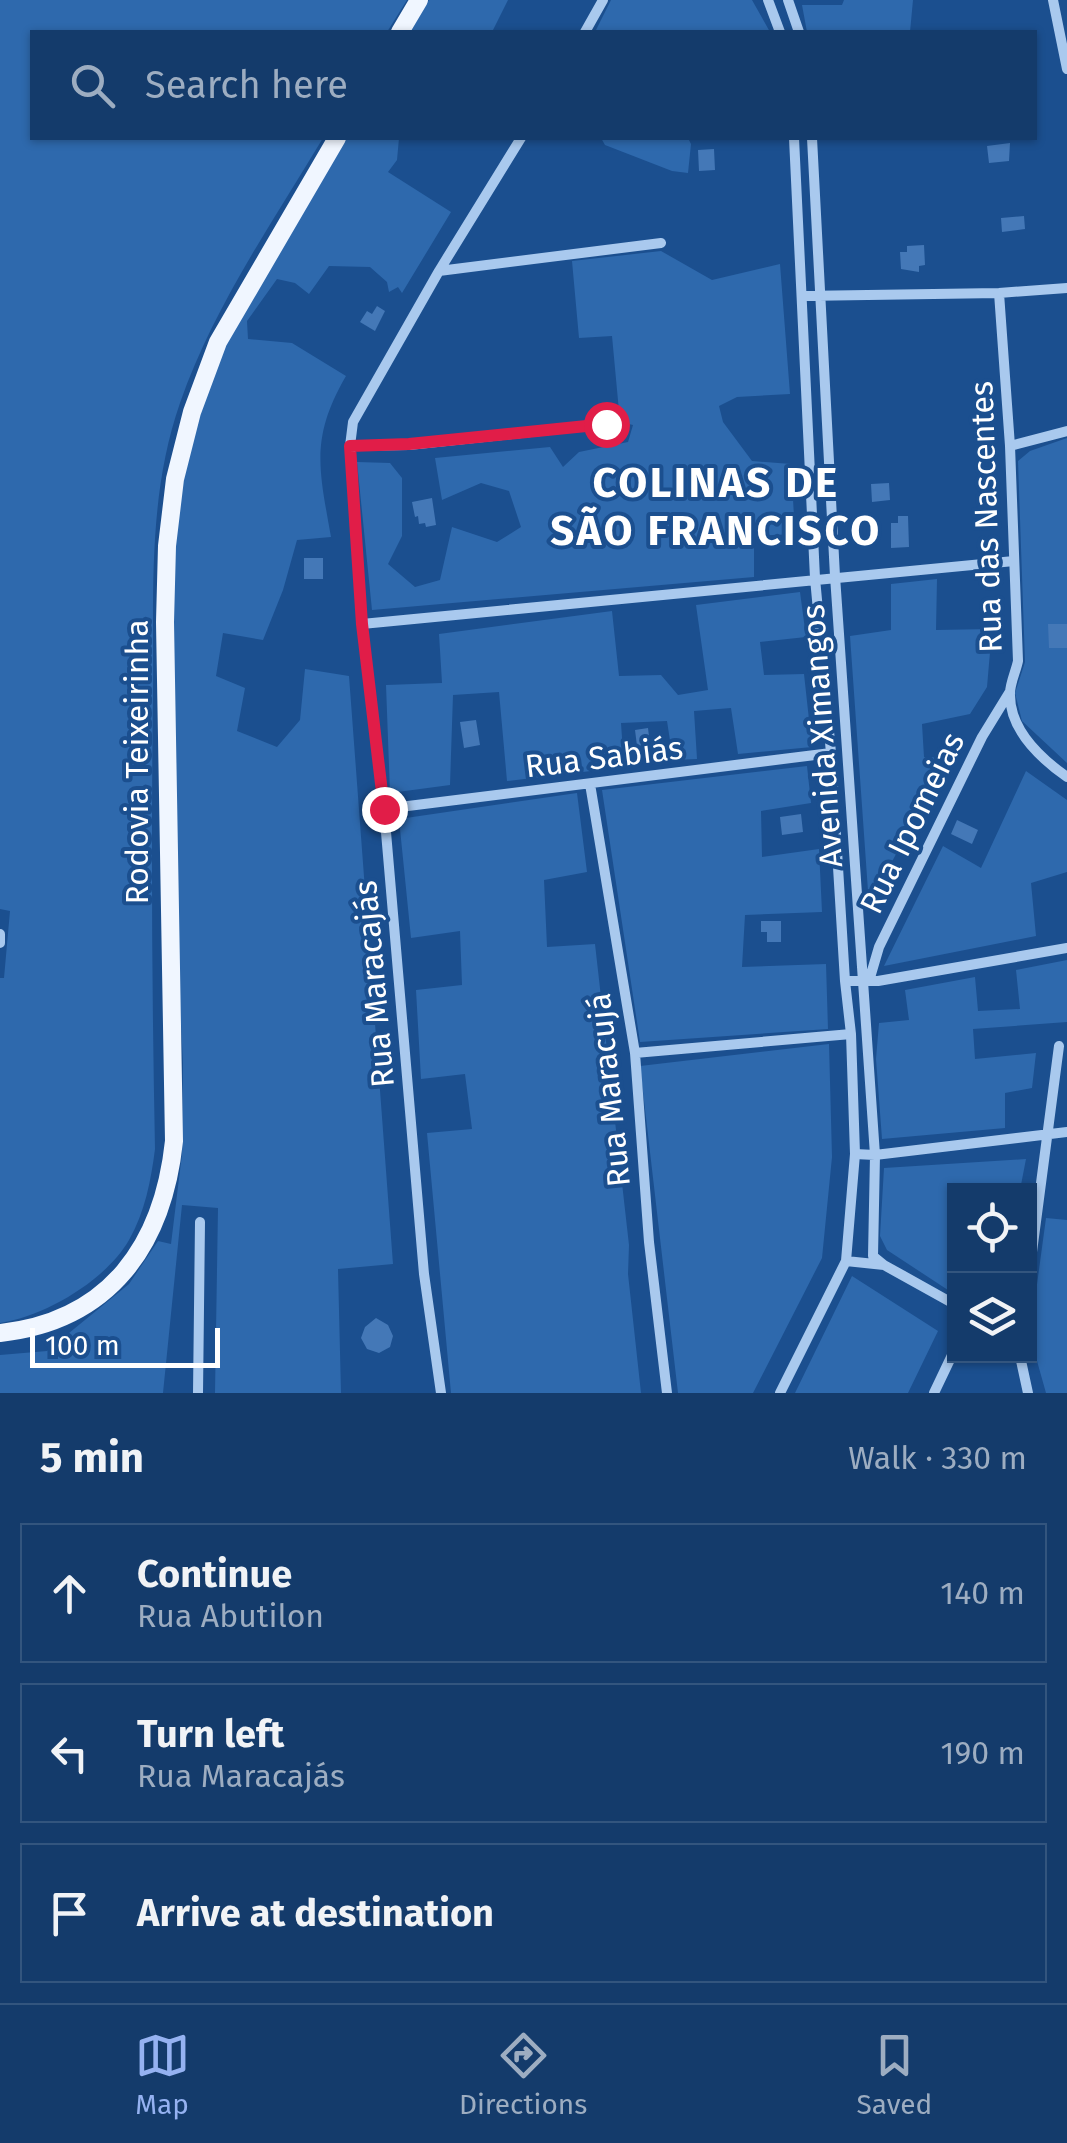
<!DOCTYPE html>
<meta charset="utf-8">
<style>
:root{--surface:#143b6b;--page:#214673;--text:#f1f3f6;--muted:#9dadc1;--line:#33557e;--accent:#95b2f1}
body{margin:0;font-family:"Fira Sans",sans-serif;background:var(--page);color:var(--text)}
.controls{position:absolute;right:30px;bottom:30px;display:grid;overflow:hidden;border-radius:0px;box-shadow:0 2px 8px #0004}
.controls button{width:90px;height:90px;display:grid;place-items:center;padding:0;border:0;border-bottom:2px solid var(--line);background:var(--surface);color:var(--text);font:50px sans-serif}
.scale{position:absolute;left:30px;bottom:25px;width:190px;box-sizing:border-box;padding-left:10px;border:5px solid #fff;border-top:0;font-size:28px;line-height:35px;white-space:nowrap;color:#fff;-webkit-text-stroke:8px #1b4f8f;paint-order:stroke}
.stop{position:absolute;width:30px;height:30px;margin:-22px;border:8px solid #e11d48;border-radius:50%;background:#fff}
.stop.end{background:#e11d48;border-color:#fff;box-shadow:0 2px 10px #0008}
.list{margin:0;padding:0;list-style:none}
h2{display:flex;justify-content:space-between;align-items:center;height:130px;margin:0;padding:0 40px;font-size:42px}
h2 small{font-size:32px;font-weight:400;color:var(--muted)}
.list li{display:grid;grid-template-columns:65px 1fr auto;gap:30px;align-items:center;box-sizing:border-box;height:140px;margin:0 20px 20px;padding:0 20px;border:2px solid var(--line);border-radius:0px}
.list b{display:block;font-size:38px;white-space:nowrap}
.list p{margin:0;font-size:32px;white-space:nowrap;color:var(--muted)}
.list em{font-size:32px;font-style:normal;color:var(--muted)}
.icon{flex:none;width:55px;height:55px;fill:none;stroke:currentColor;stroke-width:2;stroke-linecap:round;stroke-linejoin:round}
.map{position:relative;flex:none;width:1067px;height:1393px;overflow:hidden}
.search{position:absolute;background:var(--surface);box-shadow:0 2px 8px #0004;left:30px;right:30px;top:30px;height:110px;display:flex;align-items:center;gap:25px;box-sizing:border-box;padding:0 35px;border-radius:0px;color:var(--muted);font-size:38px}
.sheet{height:610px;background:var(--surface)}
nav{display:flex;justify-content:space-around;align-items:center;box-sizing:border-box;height:140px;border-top:2px solid var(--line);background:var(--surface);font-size:28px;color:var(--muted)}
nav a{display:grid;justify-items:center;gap:5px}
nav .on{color:var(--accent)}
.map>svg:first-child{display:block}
.green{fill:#2e69ad}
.building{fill:#4478b7}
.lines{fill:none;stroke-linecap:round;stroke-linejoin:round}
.minor{stroke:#a9c9ee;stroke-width:10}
.primary{stroke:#f0f6ff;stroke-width:18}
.route{stroke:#e11d48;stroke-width:12}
.labels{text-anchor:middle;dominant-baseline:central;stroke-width:8;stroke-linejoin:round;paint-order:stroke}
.street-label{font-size:32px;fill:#fff;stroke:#1b4f8f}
.district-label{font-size:42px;font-weight:bold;letter-spacing:2.5px;fill:#fff;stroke:#1b4f8f}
</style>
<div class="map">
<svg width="1067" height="1393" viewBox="0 0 1067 1393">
<rect width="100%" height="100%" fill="#1b4f8f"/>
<path class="green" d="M0 0H407L387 32H32V138H323C272 223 213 308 180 403 147 498 154 597 153 695 151 847 152 998 155 1149 151 1180 145 1212 129 1240 106 1280 46 1316 0 1323V978H4L10 911 0 909Z
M429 0H508L492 32H409Z
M611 0H752L770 32H595Z
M844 0H913L910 32H807L802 5H842Z
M345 138H399L397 160 388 172 451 212 402 293 398 287 389 292 387 282 370 267 329 266 309 294 295 283 277 279 247 321 248 339 292 343 346 376C310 438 319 469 331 537L297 540 283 590 263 640 223 633 216 676 245 688 237 731 277 747 300 720 305 669 349 676 393 1264 338 1269 341 1393H215L218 1208 182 1205 163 1393H0V1355L47 1351 129 1284 158 1241 171 1244 182 1154 183 1063 174 886V547L182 476 199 412 225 344Z
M601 138H688L691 144 688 173 672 171 605 145Z
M661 251 712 280 780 264 790 394 737 397 719 406 723 422 752 461 791 464 795 534 754 536V577L372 610 357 462 390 463 402 478V536L388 564 415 587 440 580 452 527 497 542 521 527 509 491 481 483 442 500 435 458 550 447 563 467 579 452 628 442 633 425 620 422 612 336 579 338 572 261Z
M1067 438V763L1022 721 1015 693 1025 662 1018 461 1030 451Z
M937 579 936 630 992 629 987 687 970 714 922 724 924 757 947 758 869 905 850 636 891 630V584Z
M800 592 806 637 760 642 764 675 804 674 812 747 738 754 731 708 694 711 697 759 673 760 667 721 621 723 624 767 507 781 499 692 453 695 450 785 390 793 386 685 442 683 439 634 612 611 619 676 661 675 678 695 708 690 696 605Z
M807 766 811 803 761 811 762 857 819 849 822 912 745 915 742 967 826 964 828 1029 640 1042 602 790Z
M1026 771 1067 800V872L1031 883 1036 936 884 966 943 846 981 868Z
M577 793 587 872 544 880 547 947 595 944 629 1245 628 1274 641 1393H451L427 1133 472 1129 465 1074 421 1079 416 990 462 985 460 931 411 938 399 819Z
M1067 960V1022L973 1029 975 1059 1036 1053 1032 1088 1005 1093V1128L882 1139 876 1059 879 1023 909 1020 905 990 975 977 978 1011 1020 1009 1016 970Z
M829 1044 832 1157 822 1258 753 1393H678L640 1066Z
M1026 1159 1020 1190H954V1294L887 1250 880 1236 884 1168Z
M1046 1218 1067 1220V1393H1046L1030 1336Z
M852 1276 938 1331 908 1393H795Z"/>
<path class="building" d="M1010 143 1009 161 989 163 987 146Z
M714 149 715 170 699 171 698 150Z
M1024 216 1025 229 1002 232 1001 218Z
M924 245 925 265 919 266V272L901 269 900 252H907V246Z
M377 306 385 311 375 331 360 322 367 311 372 314Z
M889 483 890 500 872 502 871 484Z
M432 498 436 525 426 527 425 523 419 524 418 516 415 517 412 502Z
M898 516H908L909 547 891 548V523H898Z
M304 558H323V579H304Z
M1048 624H1067V648H1049Z
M476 720 480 745 464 748 460 722Z
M648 728 651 753 638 754 635 730Z
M801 814 803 832 782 835 780 817Z
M957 820 978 830 972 844 951 834Z
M761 921H781V942H767V932H761Z
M376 1318 388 1325 393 1336 390 1347 379 1353 367 1349 361 1338 365 1327Z"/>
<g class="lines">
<path class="minor" d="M768 0 780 32
M788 0 799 32
M1053 0 1067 69
M585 32 603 0
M812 138 835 576 875 1155 873 1256 884 1265
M439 271 661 243
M999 293 1010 446 1018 661C1016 671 1010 683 1010 693 1009 729 1040 758 1067 777
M802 296 999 293 1067 288
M350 446 409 445 605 424
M1010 446 1067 431
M362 624 1014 561
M590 784 635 1053 649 1242 667 1393
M384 809 831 753
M0 943V934
M845 981H878L1067 948
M869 981 879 947 982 737 1009 693
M635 1053 851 1034
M855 1154 875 1155 1067 1132
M846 1261 884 1265 954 1304
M1030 1267 1059 1046
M1020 1356 1028 1393
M198 1393 200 1222
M441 1393 424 1274 384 809 362 624 350 446 353 422 439 271 521 138
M780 1393 846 1261 855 1154 851 1034 845 981 831 753 815 578 794 138
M934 1393 954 1351"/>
<path class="primary" d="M400 32 419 0
M0 1333C110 1321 163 1245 174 1141L165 622 167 546 175 479 192 412 218 342 337 138"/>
</g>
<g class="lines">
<path class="route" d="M384 809 362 624 350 446 409 444 606 424"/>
</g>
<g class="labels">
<g class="street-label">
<text transform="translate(986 517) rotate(-92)">Rua das Nascentes</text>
<text transform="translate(822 736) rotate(-94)">Avenida Ximangos</text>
<text transform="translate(604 757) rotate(-7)">Rua Sabiás</text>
<text transform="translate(137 762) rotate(-90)">Rodovia Teixeirinha</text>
<text transform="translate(912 823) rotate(-64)">Rua Ipomeias</text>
<text transform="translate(374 984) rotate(-95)">Rua Maracajás</text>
<text transform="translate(609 1090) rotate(-96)">Rua Maracujá</text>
</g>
<g class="district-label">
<text x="716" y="483">COLINAS DE<tspan x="716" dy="48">SÃO FRANCISCO</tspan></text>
</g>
</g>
</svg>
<div class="controls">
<button><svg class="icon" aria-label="locate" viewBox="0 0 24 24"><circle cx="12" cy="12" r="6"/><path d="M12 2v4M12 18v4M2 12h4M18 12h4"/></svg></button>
<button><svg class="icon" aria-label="layers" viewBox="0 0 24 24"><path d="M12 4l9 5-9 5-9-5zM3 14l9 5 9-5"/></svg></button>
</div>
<div class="scale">100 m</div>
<div class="stop" style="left:606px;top:424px"></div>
<div class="stop end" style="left:384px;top:809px"></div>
<div class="search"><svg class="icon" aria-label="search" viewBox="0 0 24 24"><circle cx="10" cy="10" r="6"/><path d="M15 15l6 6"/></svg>Search here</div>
</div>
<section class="sheet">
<h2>5 min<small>Walk · 330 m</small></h2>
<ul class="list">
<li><svg class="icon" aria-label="ahead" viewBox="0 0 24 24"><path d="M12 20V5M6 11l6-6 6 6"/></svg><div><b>Continue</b><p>Rua Abutilon</p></div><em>140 m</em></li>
<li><svg class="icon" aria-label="left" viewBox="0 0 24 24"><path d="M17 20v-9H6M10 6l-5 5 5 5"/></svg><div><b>Turn left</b><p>Rua Maracajás</p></div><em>190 m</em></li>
<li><svg class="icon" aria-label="arrive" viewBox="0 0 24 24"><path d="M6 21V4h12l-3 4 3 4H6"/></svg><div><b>Arrive at destination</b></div></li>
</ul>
</section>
<nav>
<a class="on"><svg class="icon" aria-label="map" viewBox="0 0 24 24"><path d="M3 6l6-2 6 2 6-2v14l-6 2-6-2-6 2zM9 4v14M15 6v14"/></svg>Map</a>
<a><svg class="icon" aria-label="directions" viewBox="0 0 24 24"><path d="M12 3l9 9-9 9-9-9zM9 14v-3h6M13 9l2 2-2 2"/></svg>Directions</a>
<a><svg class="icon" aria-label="saved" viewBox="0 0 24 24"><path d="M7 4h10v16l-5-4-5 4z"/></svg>Saved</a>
</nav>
